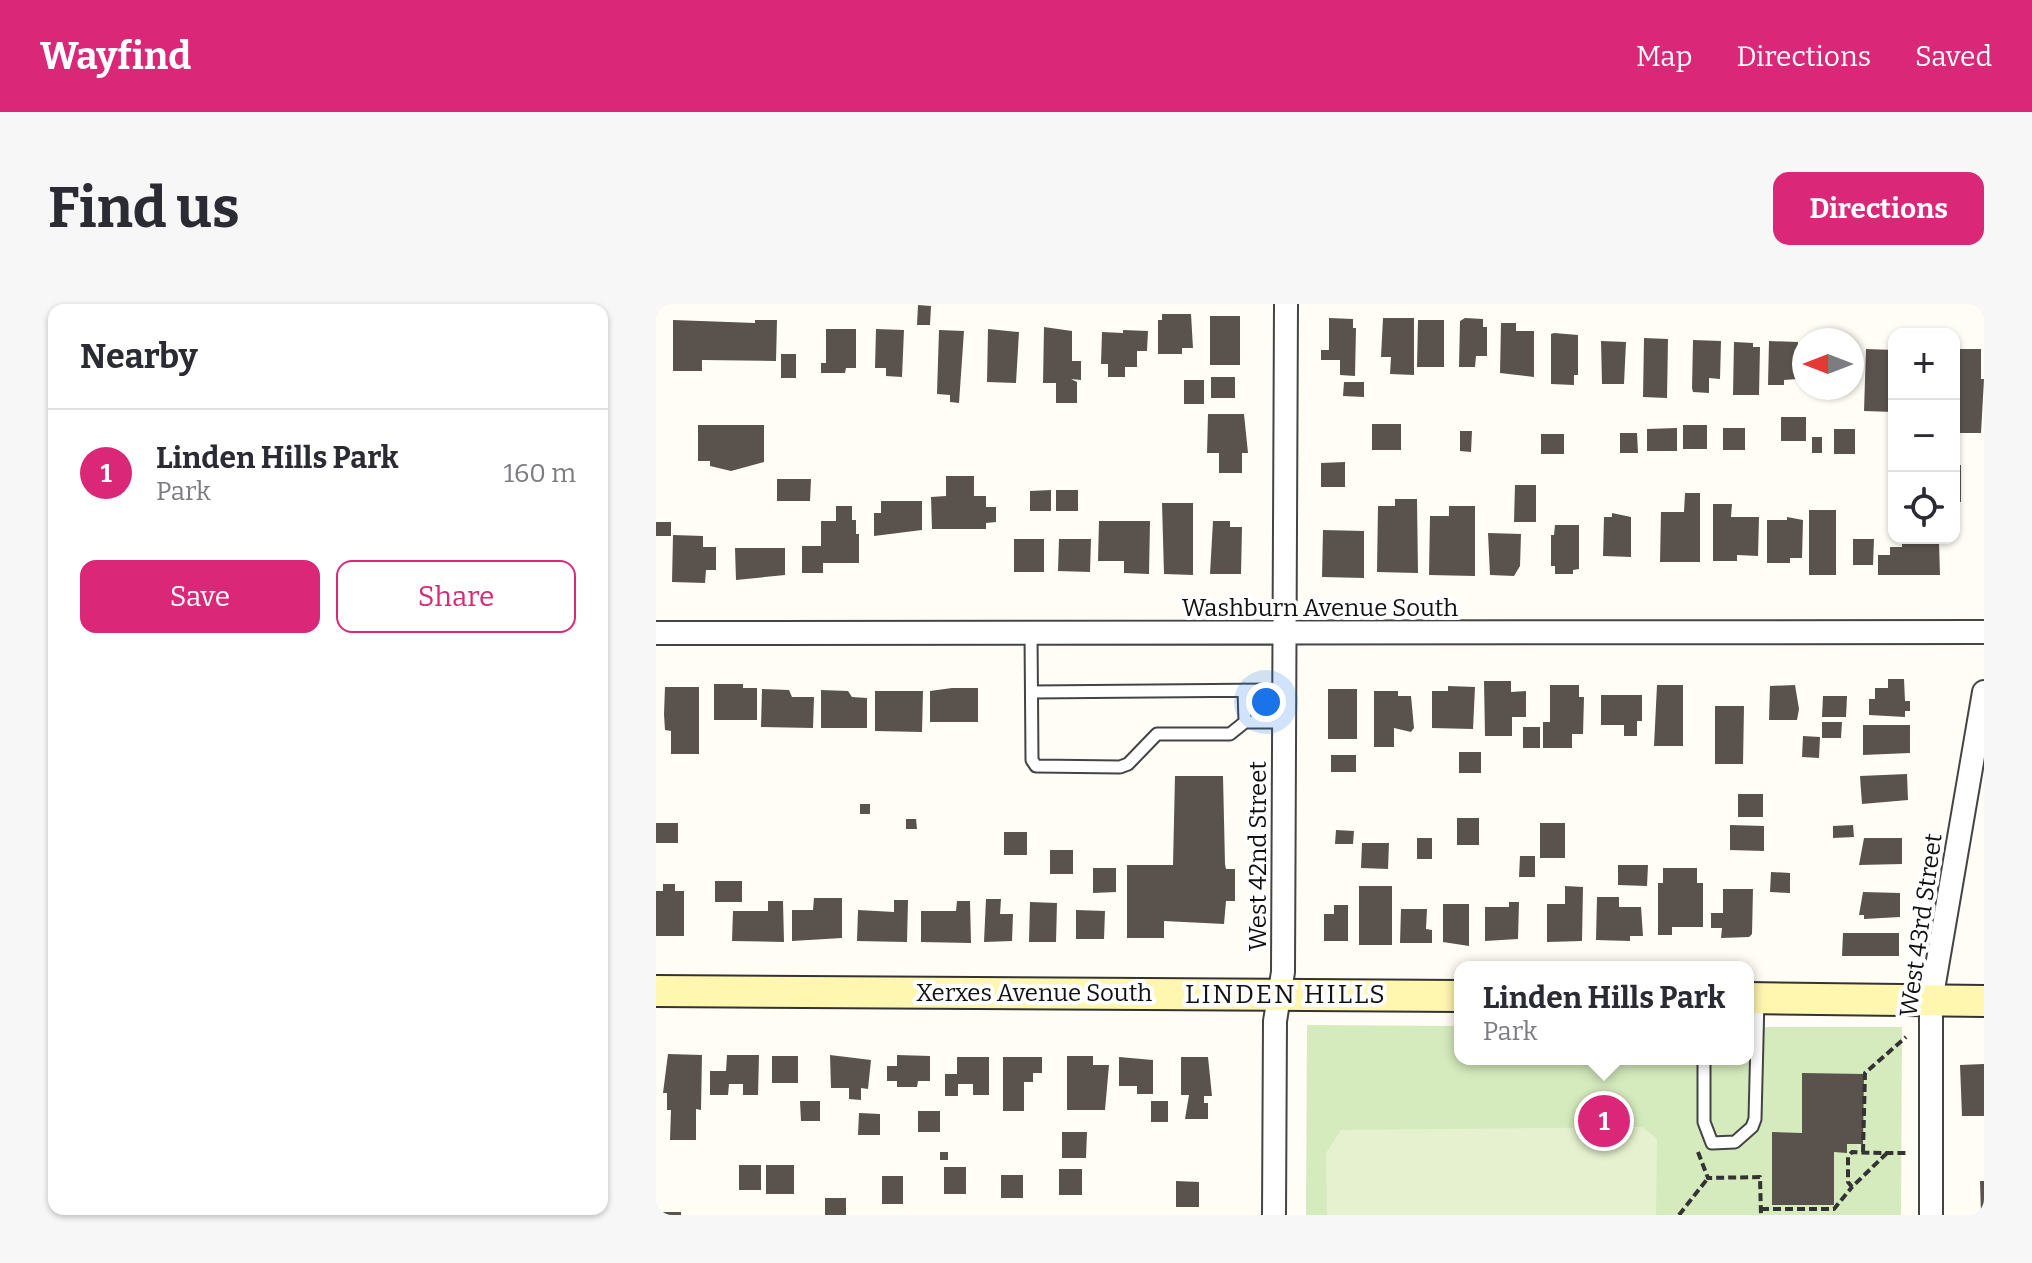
<!DOCTYPE html>
<meta charset="utf-8">
<style>
:root{--surface:#fff;--page:#f7f7f7;--text:#2b2b33;--muted:#7c7c81;--line:#e1e1e2;--accent:#db2777}
body{margin:0;font-family:Bitter,serif;background:var(--page);color:var(--text)}
.controls{position:absolute;right:24px;top:24px;display:grid;overflow:hidden;border-radius:16px;box-shadow:0 2px 6px #0004}
.controls button{width:72px;height:72px;display:grid;place-items:center;padding:0;border:0;border-bottom:2px solid var(--line);background:var(--surface);color:var(--text);font:40px sans-serif}
.compass{position:absolute;left:1136px;top:24px;width:72px;height:72px;border-radius:50%;background:var(--surface);box-shadow:0 2px 6px #0004;rotate:270deg}
.you{position:absolute;left:610px;top:398px;width:28px;height:28px;margin:-20px;border:6px solid #fff;border-radius:50%;background:#1a73e8;box-shadow:0 0 0 12px #1a73e833}
.badge{display:grid;place-items:center;width:52px;height:52px;border-radius:50%;background:var(--accent);color:#fff;font-size:26px;font-weight:700}
.pin{position:absolute;translate:-50% -50%;border:4px solid #fff;box-shadow:0 2px 8px #0006}
.popup{position:absolute;left:798px;top:657px;width:300px;height:104px;box-sizing:border-box;display:grid;place-content:center;border-radius:16px;background:var(--surface);filter:drop-shadow(0 2px 6px #0005);font-size:26px;white-space:nowrap;color:var(--muted)}
.popup b{font-size:30px;color:var(--text)}
.popup::after{content:'';position:absolute;left:50%;top:100%;margin-left:-16px;border:16px solid transparent;border-top-color:var(--surface)}
.list{margin:0;padding:0;list-style:none}
h2{display:flex;justify-content:space-between;align-items:center;height:104px;margin:0;padding:0 32px;font-size:34px}
h2 small{font-size:26px;font-weight:400;color:var(--muted)}
.list li{display:grid;grid-template-columns:52px 1fr auto;gap:24px;align-items:center;box-sizing:border-box;height:128px;padding:0 32px;border-top:2px solid var(--line)}
.list b{display:block;font-size:30px;white-space:nowrap}
.list p{margin:0;font-size:26px;white-space:nowrap;color:var(--muted)}
.list em{font-size:26px;font-style:normal;color:var(--muted)}
.actions{display:flex;gap:16px;padding:24px 32px}
.actions a{flex:1;padding:18px 0;border:2px solid var(--accent);border-radius:16px;text-align:center;font-size:28px;color:var(--accent)}
.actions .main{background:var(--accent);color:#fff}
.icon{flex:none;width:44px;height:44px;fill:none;stroke:currentColor;stroke-width:2;stroke-linecap:round;stroke-linejoin:round}
.map{position:relative;flex:none;width:1328px;height:911px;overflow:hidden;border-radius:16px}
header{display:flex;align-items:center;gap:48px;box-sizing:border-box;height:112px;padding:0 40px;background:var(--accent);color:#fff}
header strong{font-size:38px}
nav{display:flex;gap:44px;margin-inline-start:auto;font-size:28px}
.intro{display:flex;align-items:center;justify-content:space-between;box-sizing:border-box;height:192px;padding:0 48px}
h1{margin:0;font-size:56px}
.button{padding:20px 36px;border-radius:16px;background:var(--accent);color:#fff;font-size:28px;font-weight:700}
main{display:flex;gap:48px;padding:0 48px}
aside{flex:1;background:var(--surface);border-radius:16px;box-shadow:0 2px 6px #0004}
.map>svg:first-child{display:block}
.green{fill:#d5ebbd}
.pitch{fill:#e6f2cf}
.building{fill:#5a524d}
.lines{fill:none;stroke-linecap:round;stroke-linejoin:round}
.lane-casing{stroke:#444;stroke-width:15}
.street-casing{stroke:#444;stroke-width:26}
.secondary-casing{stroke:#333;stroke-width:34}
.path{stroke:#333;stroke-width:4;stroke-dasharray:8 4;stroke-linecap:butt}
.lane{stroke:#fff;stroke-width:11}
.street{stroke:#fff;stroke-width:22}
.secondary{stroke:#fff6b0;stroke-width:30}
.labels{text-anchor:middle;dominant-baseline:central;stroke-width:8;stroke-linejoin:round;paint-order:stroke}
.street-label{font-size:24px;fill:#111;stroke:#fff}
.neighbourhood-label{font-size:26px;letter-spacing:2px;fill:#111;stroke:#fff}
</style>
<header>
<strong>Wayfind</strong>
<nav><a>Map</a><a>Directions</a><a>Saved</a></nav>
</header>
<div class="intro"><h1>Find us</h1><a class="button">Directions</a></div>
<main>
<aside>
<h2>Nearby<small></small></h2>
<ul class="list">
<li><span class="badge">1</span><div><b>Linden Hills Park</b><p>Park</p></div><em>160 m</em></li>
</ul>
<div class="actions"><a class="main">Save</a><a>Share</a></div>
</aside>
<div class="map">
<svg width="1328" height="911" viewBox="0 0 1328 911">
<rect width="100%" height="100%" fill="#fffdf5"/>
<path class="green" d="M651 721 804 722V755H1092V723H1246L1245 911H650Z"/>
<path class="pitch" d="M986 823 1001 835 1000 911H671L670 849 685 826Z"/>
<path class="building" d="M262 1 275 2 274 21H261Z
M506 10H535L537 44H526V50H502V16H506Z
M554 12H584V61H554Z
M673 14 697 15V24H700L699 72 684 71V56H665V46H673Z
M727 14H758V71L734 70 735 53H725Z
M809 14 827 15V23H831V52H820L819 63H803L804 17Z
M17 16 99 19V16H121L120 57 46 56V67H17Z
M762 16H788V63H761Z
M845 19H860V27H878V73L844 69Z
M388 23 416 27V57H425V76L415 75 421 78V99H400V79H387Z
M170 25H200V64H190L189 69H165V59H170Z
M220 25 248 26 246 73 230 72V64H219Z
M332 25 363 28 360 79 331 78Z
M283 26 308 27 303 99 294 98V91L281 90Z
M467 26 492 27 491 47H481V63H469V73H452V60H445L446 28 467 29Z
M898 29 922 31V71H918V81L895 80V30Z
M988 34 1012 35 1011 94 987 93Z
M1037 36 1065 37 1064 75 1053 74V89L1037 88 1036 84Z
M945 37 970 38 968 80H946Z
M1113 37 1142 38 1141 75 1128 76V81H1112Z
M1078 38 1097 39V43H1104L1103 91H1077Z
M1210 45 1238 46V108L1208 107Z
M1298 45H1325V75H1328L1325 129H1298Z
M125 50H140V74H125Z
M555 73H579V94H555Z
M528 76H548V100H528Z
M688 78H708V93L687 92Z
M1155 84H1191V89H1155Z
M552 110H588L592 149H586V169H563V149H551Z
M1125 113H1150V137H1125Z
M716 120H745V146H716Z
M42 121H108V158L75 167 54 162V157H42Z
M1027 121H1051V145H1027Z
M1021 124V147H991V125Z
M1067 124H1089V146H1067Z
M1178 125H1199V150H1178Z
M804 127H816L815 148 804 147Z
M964 129H981L982 149H964Z
M885 130H908V150H885Z
M1156 133H1166V149H1156Z
M689 158V183H665V159Z
M1298 161H1305V198H1298Z
M290 172H318V192H330V203H340V218L330 219V225H276L275 193 290 192Z
M121 175H155L154 197H121Z
M859 181H880V218H858Z
M395 186V207H374V187Z
M400 186H422V207H400Z
M1029 189H1044V258H1004L1005 208H1028Z
M739 195H761L762 269 721 268 722 202H739Z
M225 197H266V226L218 232V209H225Z
M506 199H537V271L508 270Z
M1057 200H1076L1075 213H1103L1102 252 1081 251V257H1057Z
M180 202H196V216H200V230H203V259H167V269H146V242H165V217H180Z
M793 202H819V272L773 271 774 212H793Z
M1153 206H1180V271H1153Z
M956 209 975 213V253L947 252 948 213H956Z
M1131 213 1147 216 1146 254H1134V259H1111V216H1131Z
M443 217H494L493 270 468 269V257H442Z
M557 217H574V223H586L585 270H554Z
M0 218H15V232H0Z
M899 221H923V265L917 266V270H899V262H895V231H898Z
M667 226 708 227V274L666 273Z
M832 229 865 230 864 262 858 272 834 271Z
M17 231 47 232V243H60V266H50L49 279 16 278Z
M358 235H388V268H358Z
M403 235H435L434 268 402 267Z
M1197 235H1218L1217 261H1197Z
M1246 237 1283 238 1284 271H1222V251H1234V243H1246Z
M79 244H129V271L80 276Z
M1232 375H1248L1249 397H1254V407H1249V413L1213 411V395H1219V384H1232Z
M828 377H855V388L870 387V413H856V432H829Z
M58 380H87V384H101V416H58Z
M894 381H923V393H928L927 430H916V444H887V418H894Z
M1001 381H1027V442H998Z
M1139 381 1143 405 1141 416H1113L1114 382Z
M792 382 819 383 817 425 776 424V387H792Z
M9 383H43V450H15V427L9 426 8 410Z
M296 384H322V418H274V387Z
M106 385 133 386 136 393H158L157 424 105 423Z
M672 385H701V435H672Z
M165 386 192 387 196 393 211 394V424H165Z
M219 387H267L266 428 219 427Z
M718 387H742V392H755L758 424 755 428 738 424V443H718Z
M945 391H986V417H981V432H968V421H945Z
M1167 392H1191L1190 413H1166Z
M1059 402H1088L1087 460H1059Z
M1166 418H1186L1185 434H1166Z
M1207 421H1254V449L1207 451Z
M867 423H884V444H867Z
M1147 432 1164 433 1163 454 1146 453Z
M803 448H825V469H803Z
M675 451H700V468H675Z
M1251 470 1252 496 1206 500 1204 472Z
M519 472H567L569 560 570 565H579V597H570L568 620 508 617V634H471V561H517Z
M1082 490H1107V513H1082Z
M204 500H214V510H204Z
M801 514H823V541H801Z
M250 515H260L261 525H250Z
M0 519H22V539H0Z
M884 519H909V554H884Z
M1074 521 1108 522V547L1074 546Z
M1197 521 1198 533 1177 534V522Z
M680 526 698 527 697 540H679Z
M348 528H371V551H348Z
M761 534H776V555H761Z
M1208 534H1246V560L1203 561Z
M706 539H733L732 565 705 564Z
M394 546H417V570H394Z
M864 552H879V573H863Z
M962 561H992L991 582 962 581Z
M437 564H460V588L437 589Z
M1007 564H1041V579H1047V623H1016V631H1002V579H1007Z
M1115 568 1134 569V589L1114 588Z
M59 577H86V598H59Z
M7 580H19V587H28V632H0V587H7Z
M703 582H736V641H703Z
M909 582 927 583 926 637 891 638V600H909Z
M1067 585H1097L1096 630 1093 633 1065 634 1066 624H1055V609H1067Z
M1207 588 1244 589V613L1208 615V611H1203Z
M941 593H963V603H985L987 632H974V637L940 636Z
M158 594H186V634L136 637V606H157Z
M330 595H345L344 610H357L356 637 328 638Z
M238 596H252L251 638 201 637 202 606 238 608Z
M112 597H127L128 638 76 637 77 607H112Z
M301 597H314L315 639 265 638V607H300Z
M374 598 401 599 400 638H373Z
M853 598H863L862 635 829 637V603H853Z
M787 600H813V642L787 638Z
M678 601H692V637H668V610H678Z
M745 605H771L770 625 776 626V639H744Z
M420 606 449 607 448 635H420Z
M1187 629H1243V652H1186Z
M12 750 46 751 45 806 40 805V836H14L15 806H11V789H7Z
M71 751H103L102 791H87V780H73L72 791H54V767H70Z
M174 751 215 756 212 785 205 784V796L193 795V784H175Z
M241 751 274 752V777H262L261 783H241V777H231V762H241Z
M116 752H142V779H116Z
M411 752H437V761H453L449 806H411Z
M301 753H333V791H317V780H302V792H289V770H301Z
M347 753H386V769H377V778H368V807H347Z
M463 753 497 756V790H481V782H463Z
M525 753H552L556 792H548V799H552V815H529L533 791H525Z
M1328 760V812H1306L1304 761Z
M1146 769 1208 770 1207 840H1191V849L1178 848V901H1116V828L1146 829Z
M144 797H164V817H145Z
M495 797H512V818H495Z
M262 807H284V828H262Z
M203 809 224 810V831H202Z
M406 828H431L430 854H406Z
M284 848H292V856H284Z
M83 861H105V886H83Z
M110 861H138V890H110Z
M288 863H310V890H288Z
M403 865H426V891H403Z
M345 871H367V894H345Z
M226 872H247V900H226Z
M520 877 543 878V903H520Z
M1324 877H1328V911H1325Z
M169 894H190V911H169Z
M4 908H25V911H4Z"/>
<g class="lines">
<defs>
<path id="lane" d="M375 329 376 456 380 462 464 463 472 460 501 430H574L589 418H628
M588 386 589 418
M376 388 628 386
M1048 755V818L1056 839 1079 838 1096 823 1099 815 1102 695"/>
<path id="street" d="M0 329 1328 328
M618 911 619 717 627 668 630 0
M1275 911V697L1328 388"/>
<path id="secondary" d="M0 687 804 692
M1092 694 1328 697"/>
</defs>
<use href="#lane" class="lane-casing"/>
<use href="#street" class="street-casing"/>
<use href="#secondary" class="secondary-casing"/>
<path class="path" d="M1042 848 1052 874 1104 873 1105 911
M1207 848 1209 769 1250 733
M1231 849 1196 883 1192 878V853L1196 848C1214 849 1232 849 1250 849
M1105 905H1178L1196 883
M1023 911 1052 874"/>
<use href="#lane" class="lane"/>
<use href="#street" class="street"/>
<use href="#secondary" class="secondary"/>
</g>
<g class="labels">
<g class="street-label">
<text x="664" y="304">Washburn Avenue South</text>
<text transform="translate(602 552) rotate(-90)">West 42nd Street</text>
<text transform="translate(1265 621) rotate(-82)">West 43rd Street</text>
<text x="378" y="689">Xerxes Avenue South</text>
</g>
<g class="neighbourhood-label">
<text x="630" y="690">LINDEN HILLS</text>
</g>
</g>
</svg>
<div class="controls">
<button>+</button>
<button>−</button>
<button><svg class="icon" aria-label="locate" viewBox="0 0 24 24"><circle cx="12" cy="12" r="6"/><path d="M12 2v4M12 18v4M2 12h4M18 12h4"/></svg></button>
</div>
<svg class="compass" viewBox="-18 -18 36 36"><path d="M0-13l5 13h-10z" fill="#e53935"/><path d="M0 13l5-13h-10z" fill="#7c7c81"/></svg>
<div class="you"></div>
<div class="pin badge" style="left:948px;top:817px">1</div>
<div class="popup"><b>Linden Hills Park</b>Park</div>
</div>
</main>
